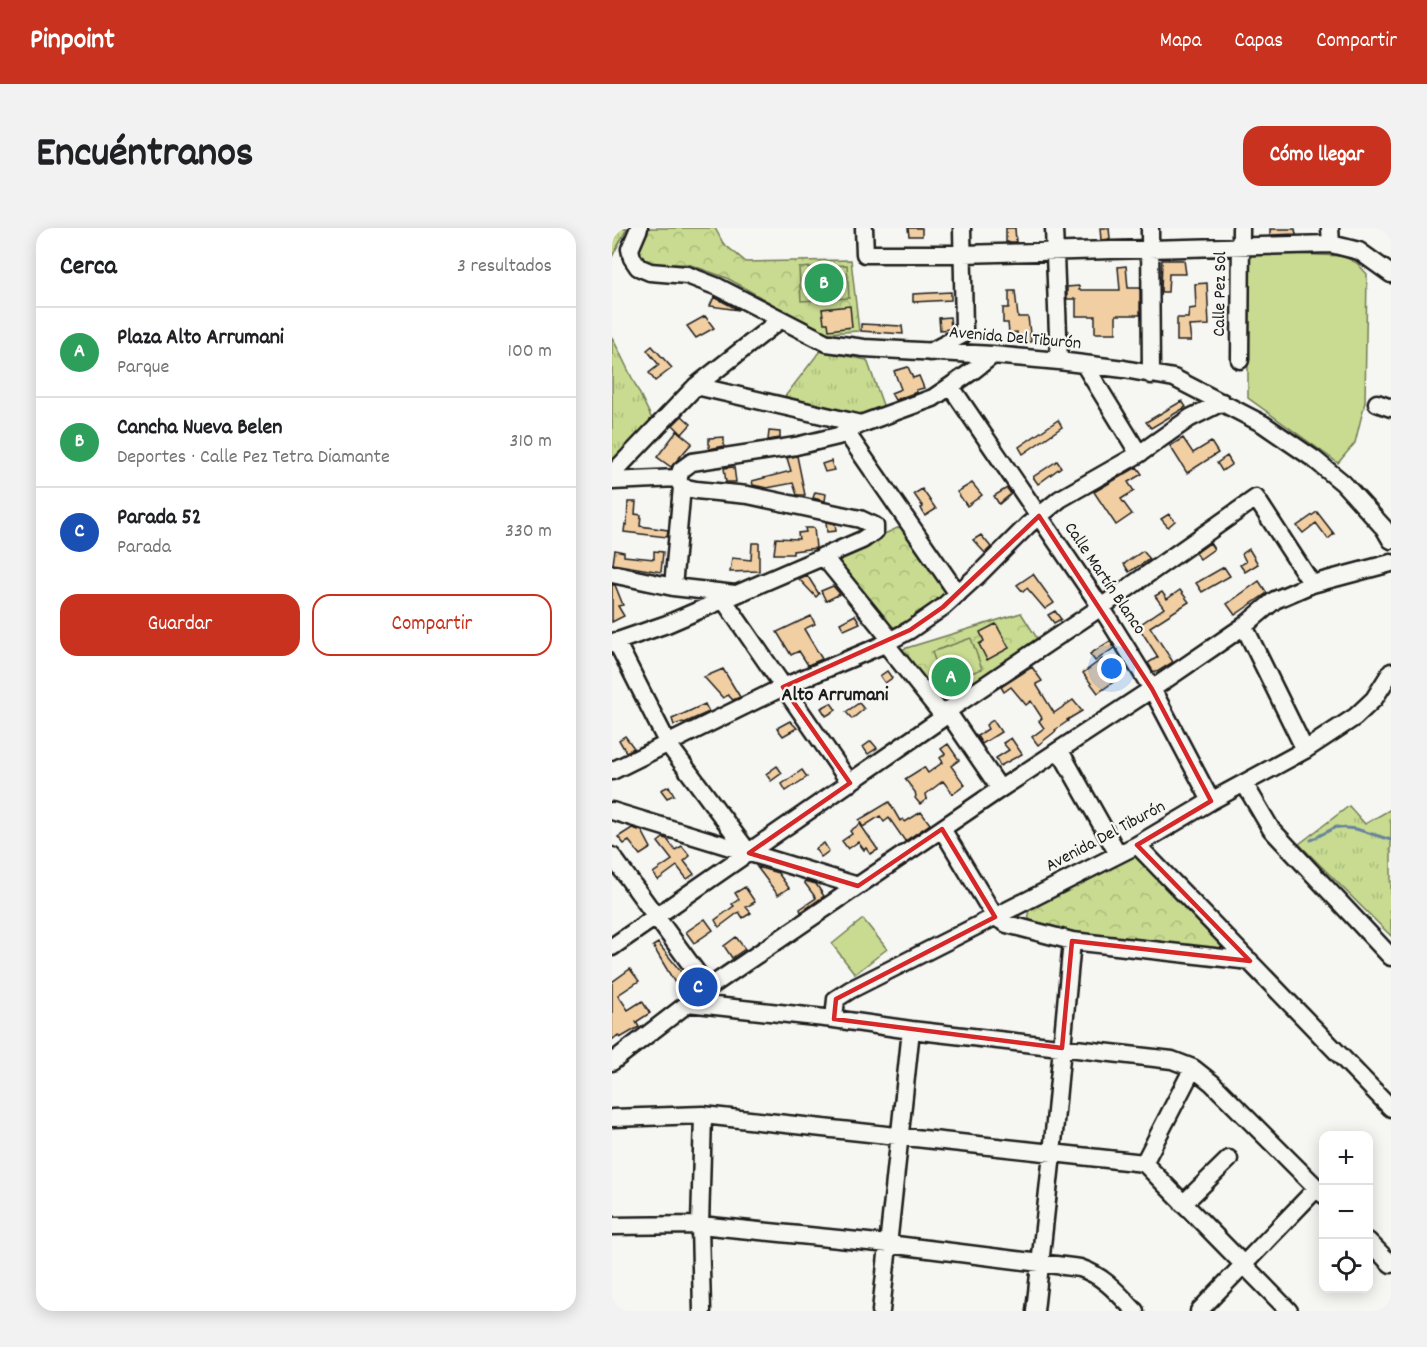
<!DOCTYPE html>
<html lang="es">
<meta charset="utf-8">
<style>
:root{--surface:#fff;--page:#f2f2f2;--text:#202124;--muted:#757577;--line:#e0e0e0;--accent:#c8321e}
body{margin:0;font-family:Dekko,sans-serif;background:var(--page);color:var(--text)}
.controls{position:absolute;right:18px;bottom:18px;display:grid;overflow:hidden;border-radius:12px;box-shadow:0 3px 15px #0003}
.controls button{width:54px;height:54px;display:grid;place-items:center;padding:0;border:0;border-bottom:2px solid var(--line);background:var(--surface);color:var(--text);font:30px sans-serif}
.you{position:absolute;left:500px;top:441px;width:21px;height:21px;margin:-15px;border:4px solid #fff;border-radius:50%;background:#1a73e8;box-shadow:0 0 0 9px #1a73e833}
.badge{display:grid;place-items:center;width:39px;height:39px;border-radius:50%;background:var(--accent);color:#fff;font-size:20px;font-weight:700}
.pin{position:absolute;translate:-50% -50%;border:3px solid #fff;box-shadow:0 2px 6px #0006}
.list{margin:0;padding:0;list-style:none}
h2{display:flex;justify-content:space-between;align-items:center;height:78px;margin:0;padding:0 24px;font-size:26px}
h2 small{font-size:20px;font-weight:400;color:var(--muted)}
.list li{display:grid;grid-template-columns:39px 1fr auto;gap:18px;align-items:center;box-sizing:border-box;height:90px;padding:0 24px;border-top:2px solid var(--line)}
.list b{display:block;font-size:22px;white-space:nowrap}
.list p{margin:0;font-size:20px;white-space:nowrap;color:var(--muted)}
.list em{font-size:20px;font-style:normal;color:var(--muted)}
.actions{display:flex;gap:12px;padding:18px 24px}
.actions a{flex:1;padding:14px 0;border:2px solid var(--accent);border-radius:18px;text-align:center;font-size:21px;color:var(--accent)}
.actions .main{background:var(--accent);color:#fff}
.icon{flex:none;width:33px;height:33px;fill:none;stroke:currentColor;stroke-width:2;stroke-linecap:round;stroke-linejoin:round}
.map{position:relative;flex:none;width:779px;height:1083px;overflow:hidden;border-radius:18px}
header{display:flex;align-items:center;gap:36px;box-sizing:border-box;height:84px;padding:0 30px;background:var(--accent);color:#fff}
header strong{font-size:28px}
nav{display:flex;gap:33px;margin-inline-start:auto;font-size:21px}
.intro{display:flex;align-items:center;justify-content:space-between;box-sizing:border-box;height:144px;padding:0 36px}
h1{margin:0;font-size:42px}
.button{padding:15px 27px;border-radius:18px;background:var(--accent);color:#fff;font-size:21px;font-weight:700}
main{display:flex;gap:36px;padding:0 36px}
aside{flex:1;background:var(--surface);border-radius:18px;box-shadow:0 3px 15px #0003}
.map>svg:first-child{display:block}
.grass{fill:url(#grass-tufts);stroke:#727c56;stroke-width:1.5}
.park{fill:url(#park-crowns);stroke:#727c56;stroke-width:1.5}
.garden{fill:#c8db90;stroke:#727c56;stroke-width:1.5}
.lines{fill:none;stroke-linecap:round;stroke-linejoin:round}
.stream{stroke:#68839e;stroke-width:3}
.building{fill:#f2cfa3;stroke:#1c1c1c;stroke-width:1.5}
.minor-casing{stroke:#1c1c1c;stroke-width:21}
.minor{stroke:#f6f6f2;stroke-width:16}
.marked{fill:none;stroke:#d62828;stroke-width:4.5;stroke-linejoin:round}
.labels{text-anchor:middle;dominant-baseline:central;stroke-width:4.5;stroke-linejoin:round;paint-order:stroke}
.street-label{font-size:18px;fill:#1c1c1c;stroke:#f6f6f2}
.neighbourhood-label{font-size:20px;font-weight:bold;fill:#1c1c1c;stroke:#f6f6f2}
</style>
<header>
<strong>Pinpoint</strong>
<nav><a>Mapa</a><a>Capas</a><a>Compartir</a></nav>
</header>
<div class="intro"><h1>Encuéntranos</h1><a class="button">Cómo llegar</a></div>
<main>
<aside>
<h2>Cerca<small>3 resultados</small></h2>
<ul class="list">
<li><span class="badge" style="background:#2e9e5b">A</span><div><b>Plaza Alto Arrumani</b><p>Parque</p></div><em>100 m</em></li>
<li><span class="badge" style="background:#2e9e5b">B</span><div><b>Cancha Nueva Belen</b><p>Deportes · Calle Pez Tetra Diamante</p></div><em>310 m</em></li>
<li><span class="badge" style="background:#1a4fb4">C</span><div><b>Parada 52</b><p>Parada</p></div><em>330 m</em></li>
</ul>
<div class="actions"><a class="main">Guardar</a><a>Compartir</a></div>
</aside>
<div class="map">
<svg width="779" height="1083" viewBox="0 0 779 1083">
<defs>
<pattern id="grass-tufts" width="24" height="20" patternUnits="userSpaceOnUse" patternTransform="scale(1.5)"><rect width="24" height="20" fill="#c8db90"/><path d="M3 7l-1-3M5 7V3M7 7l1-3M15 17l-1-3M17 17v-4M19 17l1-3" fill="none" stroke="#abbb7c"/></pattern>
<pattern id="park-crowns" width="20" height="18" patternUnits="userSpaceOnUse" patternTransform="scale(1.5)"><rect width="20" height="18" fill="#c8db90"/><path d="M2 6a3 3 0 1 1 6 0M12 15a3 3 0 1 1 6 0" fill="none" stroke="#abbb7c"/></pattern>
</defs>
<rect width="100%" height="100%" fill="#f6f6f2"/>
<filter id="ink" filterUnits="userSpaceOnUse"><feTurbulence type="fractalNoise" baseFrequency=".0167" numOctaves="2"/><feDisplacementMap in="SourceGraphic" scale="12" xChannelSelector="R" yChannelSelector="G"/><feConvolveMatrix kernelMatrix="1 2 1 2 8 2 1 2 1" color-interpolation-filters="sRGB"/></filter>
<g filter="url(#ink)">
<path class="grass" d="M0 0H15L0 29Z
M0 109 40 191 0 238Z
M208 123 255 132 272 180 248 190 171 171Z
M737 578 753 596 779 581V708L687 616Z"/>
<path class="park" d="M34 0H103L111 15 134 34 239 32 247 103 215 105 199 98 115 50 76 36 47 37 32 33 26 26V19Z
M290 298 339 366 278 407 219 330Z
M409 385 425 410 335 475 327 476 288 422Z
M516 627H524L622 726 461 708 418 694 416 685 419 679Z"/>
<path class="garden" d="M636 24 731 28 745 35 755 46 753 174 743 215 726 235 636 170Z
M235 37 237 70 189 73 187 40Z
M359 410 370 441 331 455 320 424Z
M251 691 275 721 243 746 220 716Z"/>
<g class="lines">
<path class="stream" d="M699 612 724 599 744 601 779 612"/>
</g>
<path class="building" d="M296 0H310V8H297Z
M394 0H403L404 14H394Z
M488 0H497L498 11 489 12Z
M658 1H683L684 6 658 7Z
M550 32H572L574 46H557L556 64H549Z
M514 38 516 60H528V87H504V105H483V88H464V71H455V59L467 58V62H508L506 39Z
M595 55 597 97 577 98 579 113H565V90H576L577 81 584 80 583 56Z
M397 63H403L406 89H416L419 114 406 113 405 104 397 105 396 95H391V80H397Z
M339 64V72L301 74V66Z
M102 69 127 82 98 78Z
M238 78 240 99 217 102 216 95H212L210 81Z
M93 88 102 100 84 110 75 98Z
M338 89 339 101 328 102 327 90Z
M249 96 290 98 291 106 249 103Z
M40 118 60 140 43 153 37 145 47 137 35 122Z
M296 139 301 150 307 148 312 160 304 162 305 164 283 172 279 165 289 161 282 143Z
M570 173 574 179 539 200 534 194Z
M70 188 79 196 70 206 61 197Z
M446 192 450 199 411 226 407 219Z
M65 203 80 215 59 239 45 229Z
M157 203 168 204V210L156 212Z
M112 209V218L97 221V210Z
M571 210 581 225 599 214 606 225 575 245 558 218Z
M185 228 193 267H185L181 255 155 260 141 257 140 253 179 243 175 230Z
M615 228 620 236 610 243 605 235Z
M219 233 222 242 213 244 210 236Z
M445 233 449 239 426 256 421 249Z
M122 239 124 254H114L112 240Z
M525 239 530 246 516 254 522 263 509 271 520 286 504 297 482 264Z
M360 255 370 267 355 278 345 264Z
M395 260 399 266 387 276 382 268Z
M310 261 324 281 313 288 309 280 311 279 302 266Z
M203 264 214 266 213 273 201 270Z
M16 274H24L23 286 29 287 28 298 56 302 55 309 12 304 13 296 15 297Z
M705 284 722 306 716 311 704 295 691 305 685 298Z
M557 286 563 293 556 299 549 291Z
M214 294 223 296 224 303 215 304Z
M193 300H202L204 320 181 323V326H162L164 310 187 311 186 305 194 304Z
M369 307 379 319 373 325 361 312Z
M140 315H147V343L118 344 120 330 139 332Z
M598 315 602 321 588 331 584 325Z
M637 321 646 336 633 344 628 337 634 334 630 326Z
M3 322 12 324V328L42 331V323L51 324 49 344 1 336Z
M531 323 538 331 517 344 512 336Z
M612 339 618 348 590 364 584 355Z
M421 346 442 375 433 381 415 360 411 364 405 357Z
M195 347 207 366 204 369 187 351Z
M647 353 655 365 623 387 615 376Z
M0 357H3L11 377 6 378 12 388 0 394Z
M221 358 228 366 214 373 209 363Z
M568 362 577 374 538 399 561 434 545 444 541 443 536 435 546 429 526 398 552 380 543 368 550 364 555 371Z
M443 383 449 391 442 395 436 387Z
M243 387 248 395 232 402 228 395Z
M199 388 203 396 192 401 210 431 196 437 187 423 179 427 165 404Z
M384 396 397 420 375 432 367 416 372 413 368 404Z
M498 413 502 420 483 433 478 426Z
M490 431 504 452 486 465 471 445Z
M420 439 430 453 424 456 442 485 461 472 470 483 455 492 456 493 443 502 444 503 426 517 420 509 432 500 427 493 430 490 419 473 414 477 399 459 392 464 389 459Z
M111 441 128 469 121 472 116 467 111 470 92 449Z
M275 443 280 450 273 455 268 448Z
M219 475 224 482 214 488 209 480Z
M247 475 252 481 240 491 234 484Z
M93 476 97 484 72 495 71 494 62 497 60 491Z
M381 492 389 504 370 516 365 508 376 501 374 497Z
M178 493 185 500 171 508 165 500Z
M13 508 22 520 14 524 7 512Z
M399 510 410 526 388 538 384 530 397 522 391 515Z
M259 513 265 520 256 526 251 519Z
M336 516 347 532 339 538 353 557 341 566 331 553 314 566 315 571 308 576 303 570 304 568 303 564 293 551 312 539 316 545 331 534 328 530 333 526 329 521Z
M165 538 170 545 159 553 154 546Z
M190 542 195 549 174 563 170 556Z
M57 558 62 567 55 570 49 562Z
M277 574 288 593 291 591 293 594 309 584 318 596 293 613 277 590 272 594 268 588 251 599 247 592Z
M248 596 266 622 258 626 254 620 252 622 246 614 236 621 230 613 240 606 238 603Z
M20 600 30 603 39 620 28 627 17 613 12 616 6 609Z
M51 610 55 611 63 622 70 618 78 628 72 633 82 646 75 651 65 638 46 652 41 645 60 632 46 614Z
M212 615 217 623 209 629 203 621Z
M145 639 166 645 177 660 166 667Z
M193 653 204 656 212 668 189 684 188 681 204 670 192 654Z
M133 659 143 674 134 679 139 685 131 690 127 684 107 699 103 692 122 678 120 676 127 671 123 665Z
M93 691 101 702 82 715 74 704Z
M124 709 133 721 120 730 112 718Z
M46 715 73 749 63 755 41 718Z
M18 741 27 753 6 767 16 782 30 773 38 785 24 794 27 799 8 810 6 807 0 812V754Z"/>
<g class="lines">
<defs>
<path id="minor" d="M27 0 18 21 20 30 26 39 38 44 75 47 106 59 215 115 252 120 381 127 447 133 512 141 562 150 651 196 702 231 731 255 772 300 779 312
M252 0 253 26H351L719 16 747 23 779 46
M442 0 447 133
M538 0 539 147
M718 0 719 16
M318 124 350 107 352 100 350 0
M628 132 629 0
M472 136 527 226
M84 158 249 196
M339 159 489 379 540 461 599 573
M765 175 779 180
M234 204 346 366
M0 246 84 158 168 92
M0 253 66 250
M211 328 279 412
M0 346 61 359 123 366
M61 359 70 259
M111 371 238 555
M632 398 693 522
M4 413 56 516 137 625
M0 415 55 396 250 312 263 303V298L248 291 136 267 84 262 70 259 66 252 69 242 80 234 184 218 226 208 249 196 321 170 362 142 381 127
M273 415 332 489
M335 483 388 561
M448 523 506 626
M0 543 171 459 268 418 298 402 331 379 366 347 416 297 448 271 527 226 578 190 610 174
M632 555 659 601 779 729
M0 583 246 658
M330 601 383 689 395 696 460 713 638 733
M525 617 779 880
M0 628 96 760
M0 719 332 489 335 483 489 379 644 270 700 356
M76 775 222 791 299 802 269 1083
M222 791 224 771 238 762 525 617 599 573 693 522 743 489 762 471 779 444
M299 802 560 832 581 840 600 855 712 967
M0 834 96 760 388 561 540 461 632 398 663 372 700 356 779 335
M0 890 91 887 532 935 677 1083
M532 935 581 840
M571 976 617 931
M0 998 88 997 276 1016 468 1040C492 1048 506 1065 523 1083
M756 1013 779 1036
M90 1083 88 997 91 887
M423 1083 440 926 460 713
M587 1083 705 960"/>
</defs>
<use href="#minor" class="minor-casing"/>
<use href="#minor" class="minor"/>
</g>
</g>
<path class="marked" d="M427 288 540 461 599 573 525 617 638 733 460 713 450 820 222 791 224 771 383 689 330 601 246 658 137 625 238 555 171 459 298 402 331 379Z"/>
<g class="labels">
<g class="street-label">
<text transform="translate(609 66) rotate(-89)">Calle Pez Sol</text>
<text transform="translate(403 111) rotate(5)">Avenida Del Tiburón</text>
<text transform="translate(492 351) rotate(56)">Calle Martín Blanco</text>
<text transform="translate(494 609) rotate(-28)">Avenida Del Tiburón</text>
</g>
<g class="neighbourhood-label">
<text x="223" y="468">Alto Arrumani</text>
</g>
</g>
</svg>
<div class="controls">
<button>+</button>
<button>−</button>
<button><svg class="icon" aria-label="locate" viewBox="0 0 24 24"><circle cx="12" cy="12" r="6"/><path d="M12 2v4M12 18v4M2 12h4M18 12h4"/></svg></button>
</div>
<div class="you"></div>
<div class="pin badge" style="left:339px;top:449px;background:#2e9e5b">A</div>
<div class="pin badge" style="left:212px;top:55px;background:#2e9e5b">B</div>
<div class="pin badge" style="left:86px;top:759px;background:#1a4fb4">C</div>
</div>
</main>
